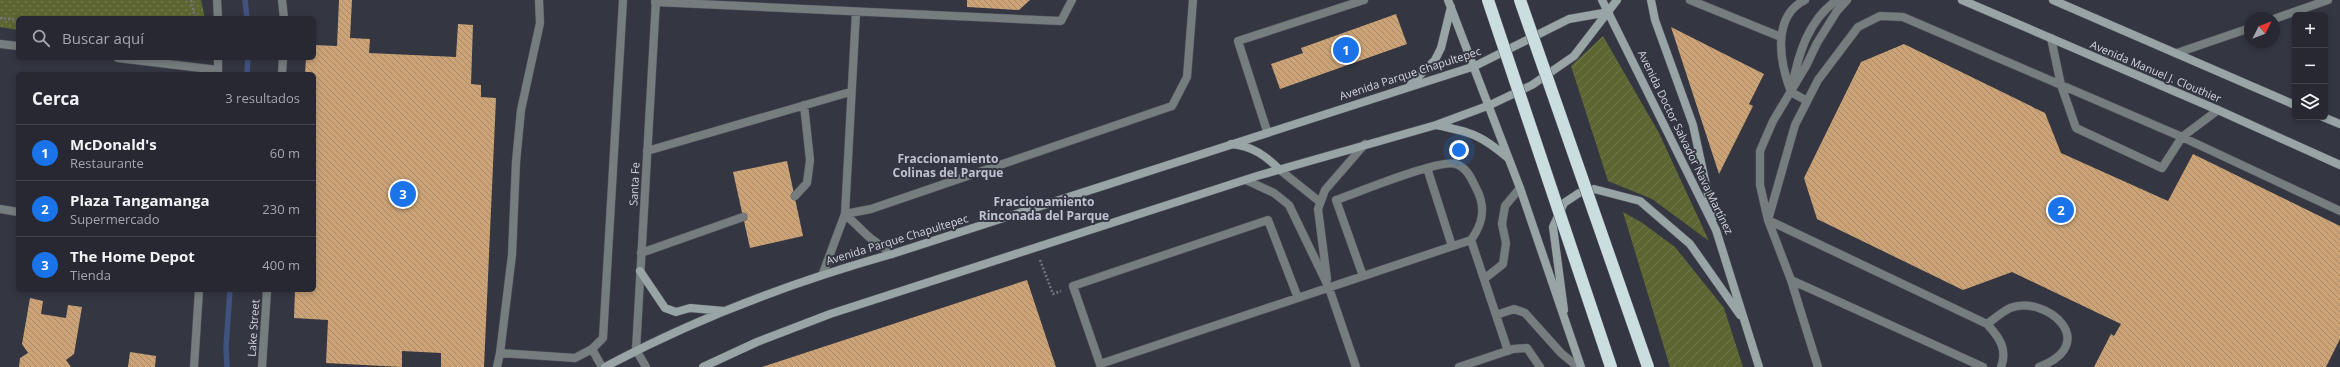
<!DOCTYPE html>
<html lang="es">
<meta charset="utf-8">
<style>
:root{--surface:#272832;--page:#2f303a;--text:#f1f3f6;--muted:#a4a6ac;--line:#43444d;--accent:#1a73e8}
body{margin:0;font-family:"Open Sans",sans-serif;background:var(--page);color:var(--text)}
.controls{position:absolute;right:12px;top:12px;display:grid;overflow:hidden;border-radius:6px;box-shadow:0 2px 6px #0003}
.controls button{width:36px;height:36px;display:grid;place-items:center;padding:0;border:0;border-bottom:1px solid var(--line);background:var(--surface);color:var(--text);font:20px sans-serif}
.compass{position:absolute;left:2244px;top:12px;width:36px;height:36px;border-radius:50%;background:var(--surface);box-shadow:0 2px 6px #0003;rotate:48deg}
.you{position:absolute;left:1459px;top:150px;width:14px;height:14px;margin:-10px;border:3px solid #fff;border-radius:50%;background:#1a73e8;box-shadow:0 0 0 6px #1a73e833}
.badge{display:grid;place-items:center;width:26px;height:26px;border-radius:50%;background:var(--accent);color:#fff;font-size:13px;font-weight:700}
.pin{position:absolute;translate:-50% -50%;border:2px solid #fff;box-shadow:0 1px 4px #0006}
.list{margin:0;padding:0;list-style:none}
h2{display:flex;justify-content:space-between;align-items:center;height:52px;margin:0;padding:0 16px;font-size:17px}
h2 small{font-size:13px;font-weight:400;color:var(--muted)}
.list li{display:grid;grid-template-columns:26px 1fr auto;gap:12px;align-items:center;box-sizing:border-box;height:56px;padding:0 16px;border-top:1px solid var(--line)}
.list b{display:block;font-size:15px;white-space:nowrap}
.list p{margin:0;font-size:13px;white-space:nowrap;color:var(--muted)}
.list em{font-size:13px;font-style:normal;color:var(--muted)}
.icon{flex:none;width:22px;height:22px;fill:none;stroke:currentColor;stroke-width:2;stroke-linecap:round;stroke-linejoin:round}
.map{position:relative;flex:none;width:2340px;height:367px;overflow:hidden}
.search{position:absolute;background:var(--surface);box-shadow:0 2px 6px #0003;left:16px;top:16px;width:300px;height:44px;display:flex;align-items:center;gap:10px;box-sizing:border-box;padding:0 14px;border-radius:6px;color:var(--muted);font-size:15px}
.panel{position:absolute;background:var(--surface);box-shadow:0 2px 6px #0003;left:16px;top:72px;width:300px;height:220px;border-radius:6px}
.map>svg:first-child{display:block}
.grass{fill:url(#grass-dots)}
.garden{fill:url(#garden-furrows)}
.lines{fill:none;stroke-linecap:round;stroke-linejoin:round}
.stream{stroke:#3f537e;stroke-width:5.5}
.building{fill:url(#building-back-hatch)}
.service-casing{stroke:#51535e;stroke-width:9}
.minor-casing{stroke:#51535e;stroke-width:9}
.secondary-casing{stroke:#51535e;stroke-width:9}
.path{stroke:#73747e;stroke-width:2.5;stroke-dasharray:2 2;stroke-linecap:butt}
.service{stroke:#757d7e;stroke-width:8}
.minor{stroke:#757d7e;stroke-width:8}
.secondary{stroke:#98a4a5;stroke-width:8}
.motorway-bridge-casing{stroke:#51535e;stroke-width:13;stroke-linecap:butt}
.motorway-bridge{stroke:#cadddf;stroke-width:12}
.labels{text-anchor:middle;dominant-baseline:central;stroke-width:4;stroke-linejoin:round;paint-order:stroke}
.street-label{font-size:11px;fill:#d4d5dc;stroke:#343642}
.neighbourhood-label{font-size:12px;font-weight:bold;fill:#bfc2d0;stroke:#343642}
</style>
<div class="map">
<svg width="2340" height="367" viewBox="0 0 2340 367">
<defs>
<pattern id="grass-dots" width="8" height="8" patternUnits="userSpaceOnUse"><rect width="8" height="8" fill="#5d6532"/><path d="M2 2h.1M6 6h.1" fill="none" stroke="#737a4f" stroke-width="1.8" stroke-linecap="round"/></pattern>
<pattern id="garden-furrows" width="10" height="10" patternUnits="userSpaceOnUse"><rect width="10" height="10" fill="#5d6532"/><path d="M-1 1l2-2M0 10L10 0M9 11l2-2" fill="none" stroke="#737a4f"/></pattern>
<pattern id="building-back-hatch" width="6" height="6" patternUnits="userSpaceOnUse"><rect width="6" height="6" fill="#cba377"/><path d="M-1 5l2 2M0 0l6 6M5-1l2 2" fill="none" stroke="#a88a6a"/></pattern>
</defs>
<rect width="100%" height="100%" fill="#343642"/>
<path class="grass" d="M0 0H201L205 18H18V30L0 27Z"/>
<path class="garden" d="M1603 36 1659 133 1709 241 1652 199 1608 181 1571 66Z
M1623 212 1641 222 1675 247 1724 308 1743 367H1670Z"/>
<g class="lines">
<path class="stream" d="M245 0 247 18
M247 74 248 58
M227 367 226 347 230 290"/>
</g>
<path class="building" d="M339 0H352L350 38 370 39 369 53 456 57 458 24 473 25 471 84 481 85V97L496 98 484 367H441V353L402 351V367L326 363 328 320 294 318 295 290H314V74H305L306 58H314V45L337 46Z
M967 0H1030L1019 10 967 7Z
M1396 14 1407 44 1280 89 1271 64 1303 53 1301 48Z
M1671 27 1764 74 1749 104 1753 106 1719 174Z
M1904 44 2045 113 2061 153 2168 201 2193 154 2340 226V339L2326 367H2094L2111 334 2114 336 2121 324 2012 272 1963 290 1817 219 1804 178 1861 62Z
M787 161 803 236 750 248 733 172Z
M1027 280 1056 367H762Z
M30 298 43 301 41 314 66 318 68 305 82 307 74 354 66 360 71 367H19L20 358 28 353 22 344Z
M130 352 156 356 155 367H128Z"/>
<g class="lines">
<defs>
<path id="service" d="M539 0 540 23 521 110 516 162 512 255 500 353 575 358 592 349 603 338 623 0
M1690 0 1781 37
M1805 0C1771 17 1780 63 1791 92L1807 101
M655 2 1061 21 1072 0
M2051 38 2061 85 2076 128 2162 168 2182 137 2218 110
M1792 87C1798 55 1808 20 1837 0
M1267 131 1238 41 1364 0
M647 151 850 92
M1427 168 1452 246
M1280 170 1320 202
M1246 180 1274 193 1289 205 1329 288 1356 367
M795 196 807 183 810 160 804 105
M845 214 871 209 1172 106 1187 77 1193 0
M845 214 869 237 892 254
M1768 220 1795 125 1818 80 1858 27 1880 16 1903 17 2182 137 2340 211
M1768 220 1987 324C1999 337 2008 349 2001 367
M1471 240 1508 351
M641 253 743 217
M823 273 845 214 856 12
M1327 279 1318 209 1325 190 1365 144
M1484 279 1503 264 1506 243 1502 224 1505 206 1520 188
M1791 280 1983 367
M1496 315 1514 309 1525 313 1561 353 1578 367
M1987 324C1994 319 2002 312 2010 308 2046 294 2102 343 2039 367
M592 349 602 367
M1100 364 1471 240C1482 225 1486 210 1478 192 1472 181 1469 169 1456 164 1440 158 1357 193 1336 200L1363 276
M497 367 500 353
M646 367 636 350 656 0
M1101 367 1073 286 1268 220 1298 298
M1459 367 1513 349 1527 348 1540 367
M1818 367 1791 280 1768 220 1760 185V151L1773 121 1806 66 1817 43 1837 11 1847 0"/>
<path id="minor" d="M217 0 218 18
M282 0 284 18
M2274 19 2328 0
M0 44 18 46
M2177 53 2250 28
M118 58 218 70
M218 74V58
M282 74 283 58
M0 209 18 212
M194 367 199 290
M262 367 267 290"/>
<path id="secondary" d="M1448 0 1520 188 1581 367
M1602 0 1716 230 1759 367
M1651 0 1655 20 1693 125 1713 217
M1962 0 2218 110 2340 165
M2053 0 2295 105
M1410 85 1435 60 1441 48 1451 7
M2323 117 2340 124
M1436 125C1471 132 1481 135 1508 158
M1231 144C1252 146 1265 155 1280 170
M640 271 665 308 676 312 690 308 724 311
M1564 310 1553 227 1564 203 1579 193 1594 189 1640 201 1690 244 1740 315
M605 367C696 318 793 282 892 254L1475 66 1569 19 1609 12
M703 367 757 342 830 314 1257 176 1436 125 1490 105 1532 85 1574 56 1617 0"/>
</defs>
<use href="#service" class="service-casing"/>
<use href="#minor" class="minor-casing"/>
<use href="#secondary" class="secondary-casing"/>
<path class="path" d="M191 0 195 18
M0 18 18 20
M1040 260 1053 294 1061 291"/>
<use href="#service" class="service"/>
<use href="#minor" class="minor"/>
<use href="#secondary" class="secondary"/>
<defs>
<path id="motorway-bridge" d="M1488 0 1611 367
M1520 0 1648 367"/>
</defs>
<use href="#motorway-bridge" class="motorway-bridge-casing"/>
<use href="#motorway-bridge" class="motorway-bridge"/>
</g>
<g class="labels">
<g class="street-label">
<text transform="translate(2156 71) rotate(23)">Avenida Manuel J. Clouthier</text>
<text transform="translate(1410 73) rotate(-18)">Avenida Parque Chapultepec</text>
<text transform="translate(1686 142) rotate(64)">Avenida Doctor Salvador Nava Martínez</text>
<text transform="translate(634 184) rotate(-87)">Santa Fe</text>
<text transform="translate(897 239) rotate(-17)">Avenida Parque Chapultepec</text>
<text transform="translate(253 328) rotate(-86)">Lake Street</text>
</g>
<g class="neighbourhood-label">
<text x="948" y="158">Fraccionamiento<tspan x="948" dy="14">Colinas del Parque</tspan></text>
<text x="1044" y="201">Fraccionamiento<tspan x="1044" dy="14">Rinconada del Parque</tspan></text>
</g>
</g>
</svg>
<div class="controls">
<button>+</button>
<button>−</button>
<button><svg class="icon" aria-label="layers" viewBox="0 0 24 24"><path d="M12 4l9 5-9 5-9-5zM3 14l9 5 9-5"/></svg></button>
</div>
<svg class="compass" viewBox="-18 -18 36 36"><path d="M0-13l5 13h-10z" fill="#e53935"/><path d="M0 13l5-13h-10z" fill="#a4a6ac"/></svg>
<div class="you"></div>
<div class="pin badge" style="left:1346px;top:50px">1</div>
<div class="pin badge" style="left:2061px;top:210px">2</div>
<div class="pin badge" style="left:403px;top:194px">3</div>
<div class="search"><svg class="icon" aria-label="search" viewBox="0 0 24 24"><circle cx="10" cy="10" r="6"/><path d="M15 15l6 6"/></svg>Buscar aquí</div>
<section class="panel">
<h2>Cerca<small>3 resultados</small></h2>
<ul class="list">
<li><span class="badge">1</span><div><b>McDonald's</b><p>Restaurante</p></div><em>60 m</em></li>
<li><span class="badge">2</span><div><b>Plaza Tangamanga</b><p>Supermercado</p></div><em>230 m</em></li>
<li><span class="badge">3</span><div><b>The Home Depot</b><p>Tienda</p></div><em>400 m</em></li>
</ul>
</section>
</div>
